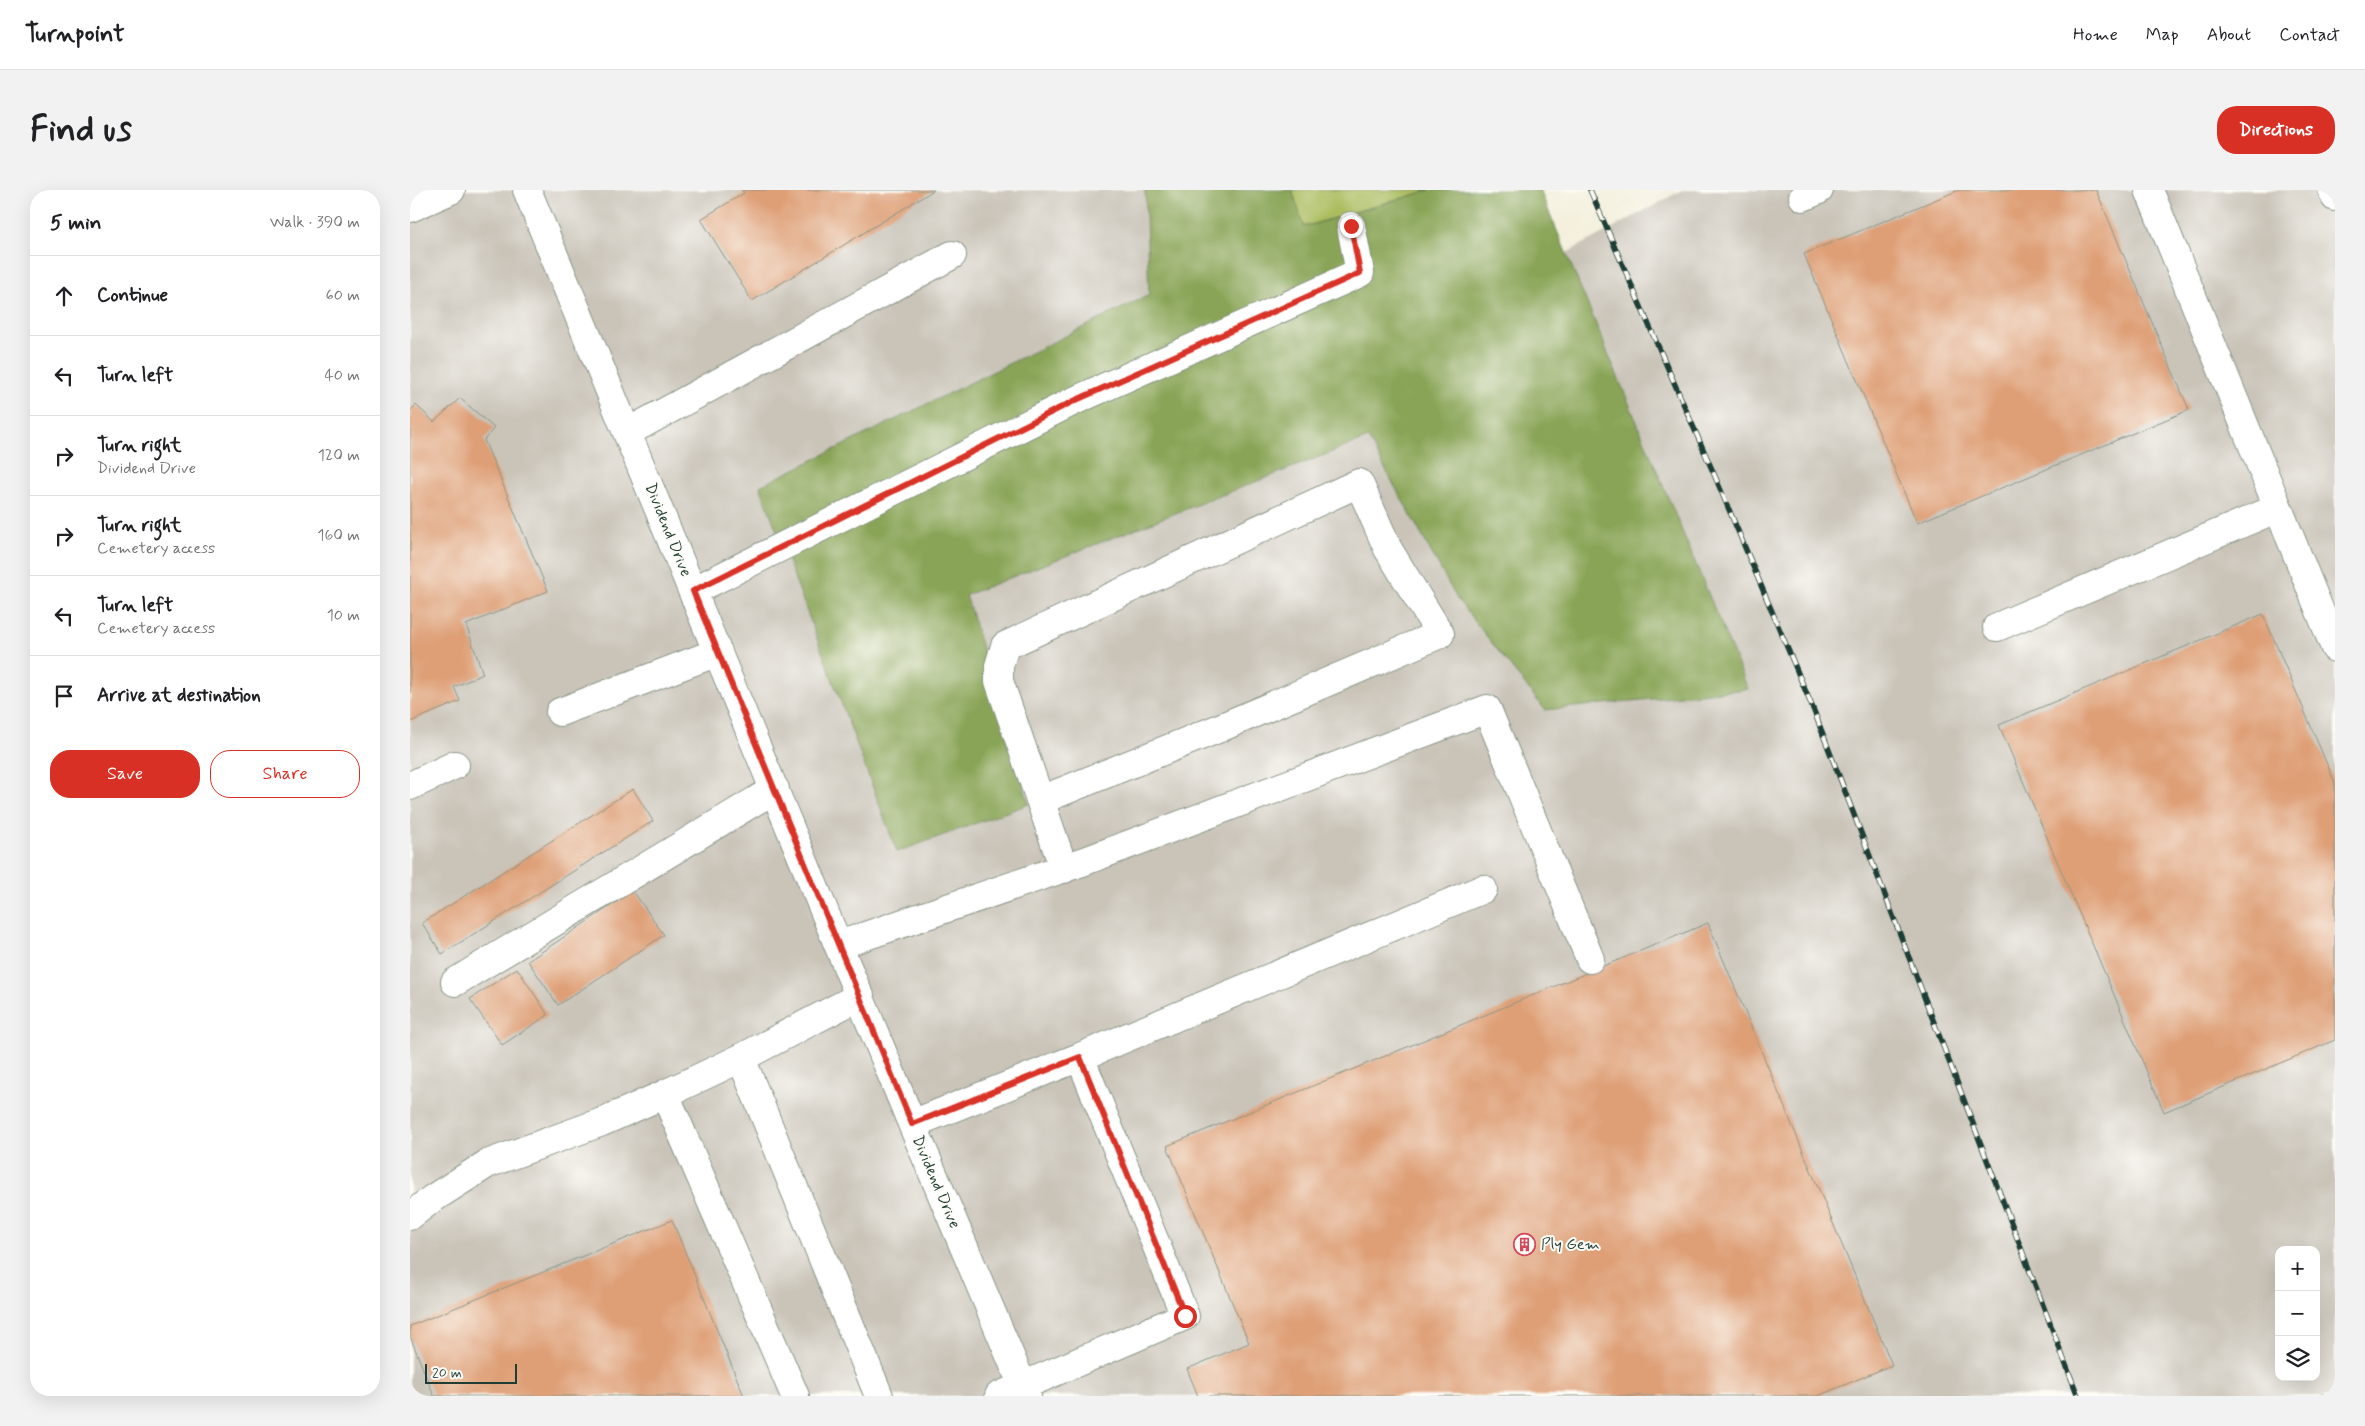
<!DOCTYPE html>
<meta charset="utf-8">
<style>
:root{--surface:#fff;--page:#f2f2f2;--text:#202124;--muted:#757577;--line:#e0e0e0;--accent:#d93025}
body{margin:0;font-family:Mynerve,sans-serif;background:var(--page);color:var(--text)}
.controls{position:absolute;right:15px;bottom:15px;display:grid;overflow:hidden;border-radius:10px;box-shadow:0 5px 20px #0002}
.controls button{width:45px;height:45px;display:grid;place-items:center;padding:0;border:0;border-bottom:1px solid var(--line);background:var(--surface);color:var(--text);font:25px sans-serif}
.scale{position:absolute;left:15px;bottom:12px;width:92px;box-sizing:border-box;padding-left:5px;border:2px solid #1f3d34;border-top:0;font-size:14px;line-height:18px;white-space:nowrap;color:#1f3d34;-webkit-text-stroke:4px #fdfcf7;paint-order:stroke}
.stop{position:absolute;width:15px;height:15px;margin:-11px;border:4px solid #d93025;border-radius:50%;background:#fff}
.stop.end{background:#d93025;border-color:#fff;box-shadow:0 1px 5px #0008}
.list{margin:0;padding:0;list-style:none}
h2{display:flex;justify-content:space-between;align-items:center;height:65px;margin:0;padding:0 20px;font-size:21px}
h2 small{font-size:16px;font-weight:400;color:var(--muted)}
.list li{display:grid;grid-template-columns:32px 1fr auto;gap:15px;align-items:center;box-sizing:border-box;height:80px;padding:0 20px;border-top:1px solid var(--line)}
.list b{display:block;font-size:19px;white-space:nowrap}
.list p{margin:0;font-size:16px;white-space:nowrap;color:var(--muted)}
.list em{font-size:16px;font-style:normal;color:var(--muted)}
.actions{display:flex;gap:10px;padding:15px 20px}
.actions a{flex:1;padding:11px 0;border:1px solid var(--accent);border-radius:20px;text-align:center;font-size:18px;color:var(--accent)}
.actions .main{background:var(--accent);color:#fff}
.icon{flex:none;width:28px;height:28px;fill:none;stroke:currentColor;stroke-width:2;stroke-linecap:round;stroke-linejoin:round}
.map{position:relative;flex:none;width:1925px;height:1206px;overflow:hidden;border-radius:20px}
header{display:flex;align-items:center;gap:30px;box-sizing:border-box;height:70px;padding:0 25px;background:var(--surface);border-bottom:1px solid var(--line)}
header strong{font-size:24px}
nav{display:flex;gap:28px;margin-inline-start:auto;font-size:18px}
.intro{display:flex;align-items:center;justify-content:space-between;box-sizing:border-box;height:120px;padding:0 30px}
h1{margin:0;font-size:35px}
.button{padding:12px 22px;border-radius:20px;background:var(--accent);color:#fff;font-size:18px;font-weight:700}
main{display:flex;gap:30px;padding:0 30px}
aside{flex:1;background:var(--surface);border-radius:20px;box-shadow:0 5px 20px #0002}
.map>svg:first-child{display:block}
.industrial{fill:#c9c3b8;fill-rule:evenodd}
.green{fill:#acbd60;stroke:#667d4a}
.forest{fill:#89a456;stroke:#547045}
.building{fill:#de9f76}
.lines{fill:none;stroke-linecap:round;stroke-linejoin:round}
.minor-casing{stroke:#8a9688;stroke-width:30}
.major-casing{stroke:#8a9688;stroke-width:30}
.path{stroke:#8a9688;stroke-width:3;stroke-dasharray:4 4;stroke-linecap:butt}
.minor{stroke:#fff;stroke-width:28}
.major{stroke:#fff;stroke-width:28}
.rail-casing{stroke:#1f3d34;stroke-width:5.5}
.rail{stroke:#fdfcf7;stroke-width:4;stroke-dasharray:11;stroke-linecap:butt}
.route{stroke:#d93025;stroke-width:6}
.labels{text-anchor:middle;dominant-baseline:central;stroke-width:4;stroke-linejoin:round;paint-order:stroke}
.street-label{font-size:16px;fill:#1f3d34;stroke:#fdfcf7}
.poi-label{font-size:16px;fill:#1f3d34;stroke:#fdfcf7;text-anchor:start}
</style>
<header>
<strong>Turnpoint</strong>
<nav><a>Home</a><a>Map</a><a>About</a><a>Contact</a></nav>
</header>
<div class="intro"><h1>Find us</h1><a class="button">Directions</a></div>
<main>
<aside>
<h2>5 min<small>Walk · 390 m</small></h2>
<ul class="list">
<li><svg class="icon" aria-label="ahead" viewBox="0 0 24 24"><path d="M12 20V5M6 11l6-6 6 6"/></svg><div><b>Continue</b></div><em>60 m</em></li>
<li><svg class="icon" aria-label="left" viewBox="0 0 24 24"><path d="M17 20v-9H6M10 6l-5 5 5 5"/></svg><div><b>Turn left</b></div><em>40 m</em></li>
<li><svg class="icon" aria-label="right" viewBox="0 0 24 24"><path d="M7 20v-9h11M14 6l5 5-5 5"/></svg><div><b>Turn right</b><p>Dividend Drive</p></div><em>120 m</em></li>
<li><svg class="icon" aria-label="right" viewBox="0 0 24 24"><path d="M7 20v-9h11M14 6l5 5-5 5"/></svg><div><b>Turn right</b><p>Cemetery access</p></div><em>160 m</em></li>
<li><svg class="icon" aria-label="left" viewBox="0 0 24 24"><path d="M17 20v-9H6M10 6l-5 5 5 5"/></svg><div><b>Turn left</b><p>Cemetery access</p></div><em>10 m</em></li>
<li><svg class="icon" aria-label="arrive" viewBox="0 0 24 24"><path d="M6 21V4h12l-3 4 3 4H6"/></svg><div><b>Arrive at destination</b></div></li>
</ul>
<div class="actions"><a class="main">Save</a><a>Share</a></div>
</aside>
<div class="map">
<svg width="1925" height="1206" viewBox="0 0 1925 1206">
<rect width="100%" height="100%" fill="#fdfcf7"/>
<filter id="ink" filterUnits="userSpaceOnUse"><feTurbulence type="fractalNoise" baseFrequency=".02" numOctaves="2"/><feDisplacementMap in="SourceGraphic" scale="10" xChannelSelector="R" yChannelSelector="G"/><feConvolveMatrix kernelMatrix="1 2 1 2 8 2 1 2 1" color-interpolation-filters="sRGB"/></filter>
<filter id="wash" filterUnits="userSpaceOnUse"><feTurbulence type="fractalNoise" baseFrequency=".0096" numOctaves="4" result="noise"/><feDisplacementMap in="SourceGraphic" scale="20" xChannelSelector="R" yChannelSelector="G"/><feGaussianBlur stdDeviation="1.12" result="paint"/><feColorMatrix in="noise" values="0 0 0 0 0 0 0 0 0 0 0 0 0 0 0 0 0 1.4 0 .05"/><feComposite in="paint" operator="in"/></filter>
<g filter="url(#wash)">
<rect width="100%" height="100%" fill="#f4f0dd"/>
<path class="industrial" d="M0 0H755L986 156 1272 0H1925V1206H0ZM1869 1060H1906V1187H1869Z"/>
<path class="green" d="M882 0H1020L893 37Z"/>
<path class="forest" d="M735 0H882L894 37 1020 0H1130L1338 499 1135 520 1047 409 958 248 556 405 619 614 487 662 350 296 739 105Z"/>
<g id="blocks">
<path class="building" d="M332 0H524L342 111 291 29 334 3Z
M1549 0H1686L1779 220 1507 333 1394 64Z
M50 208 84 238 74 250 138 401 56 435 73 484 44 497 50 511 0 532V221L6 215 24 232Z
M1853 424 1925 593V850L1754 922 1589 535Z
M223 599 243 631 32 764 12 733Z
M223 701 254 745 148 815 118 771Z
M1298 733 1482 1175 1408 1206H788L777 1179 839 1153 757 956Z
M107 778 138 825 92 855 60 809Z
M262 1030 334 1206H24L0 1146V1136Z"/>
</g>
</g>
<g filter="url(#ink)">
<use href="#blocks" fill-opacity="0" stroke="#8a9688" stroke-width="1"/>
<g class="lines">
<defs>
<path id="minor" d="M117 0 502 934 617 1206
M1739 0 1925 458
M1393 7 1409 0
M0 18 41 0
M218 242 542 65
M283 401 664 211 950 83 941 36
M1587 437 1868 318
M150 522 308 462
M0 596 45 575
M631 610 805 540 1030 444 978 359 949 293 595 456 589 476V491L654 679
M429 755 675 671 1077 519 1180 769
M45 792 365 599
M670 867 1073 699
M331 868 469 1206
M255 904 385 1206
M502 934 670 867 775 1126 589 1206
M0 1026 22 1009 77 974 192 932 255 904 331 868 450 806"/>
<path id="major" d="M1922 0 1925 7"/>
</defs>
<use href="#minor" class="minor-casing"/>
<use href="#major" class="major-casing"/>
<path class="path" d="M1911 1206 1925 1200"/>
<use href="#minor" class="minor"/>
<use href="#major" class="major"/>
<defs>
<path id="rail" d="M1180 0 1304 284 1404 521 1668 1206"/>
</defs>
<use href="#rail" class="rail-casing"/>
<use href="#rail" class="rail"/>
</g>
</g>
<g class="lines" filter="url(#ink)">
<path class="route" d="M775 1126 670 867 502 934 283 401 664 211 950 83 941 36"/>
</g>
<defs>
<symbol id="building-ring" viewBox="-11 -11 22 22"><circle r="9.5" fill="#fdfcf7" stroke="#d1495b" stroke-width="1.5"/><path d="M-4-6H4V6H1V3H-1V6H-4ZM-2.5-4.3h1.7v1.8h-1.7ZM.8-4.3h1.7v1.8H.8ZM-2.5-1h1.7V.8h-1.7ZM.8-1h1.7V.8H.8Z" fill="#d1495b"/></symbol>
</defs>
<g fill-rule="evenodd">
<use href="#building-ring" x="1102" y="1042" width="25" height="25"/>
</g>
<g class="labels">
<g class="street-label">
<text transform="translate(258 340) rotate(68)">Dividend Drive</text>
<text transform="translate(526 992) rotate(67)">Dividend Drive</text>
</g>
<g class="poi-label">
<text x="1131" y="1054">Ply Gem</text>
</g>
</g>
</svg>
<div class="controls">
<button>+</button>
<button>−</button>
<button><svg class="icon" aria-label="layers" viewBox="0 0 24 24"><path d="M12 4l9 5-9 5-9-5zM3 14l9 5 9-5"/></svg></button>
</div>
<div class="scale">20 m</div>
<div class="stop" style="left:775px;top:1126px"></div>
<div class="stop end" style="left:941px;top:36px"></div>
</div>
</main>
